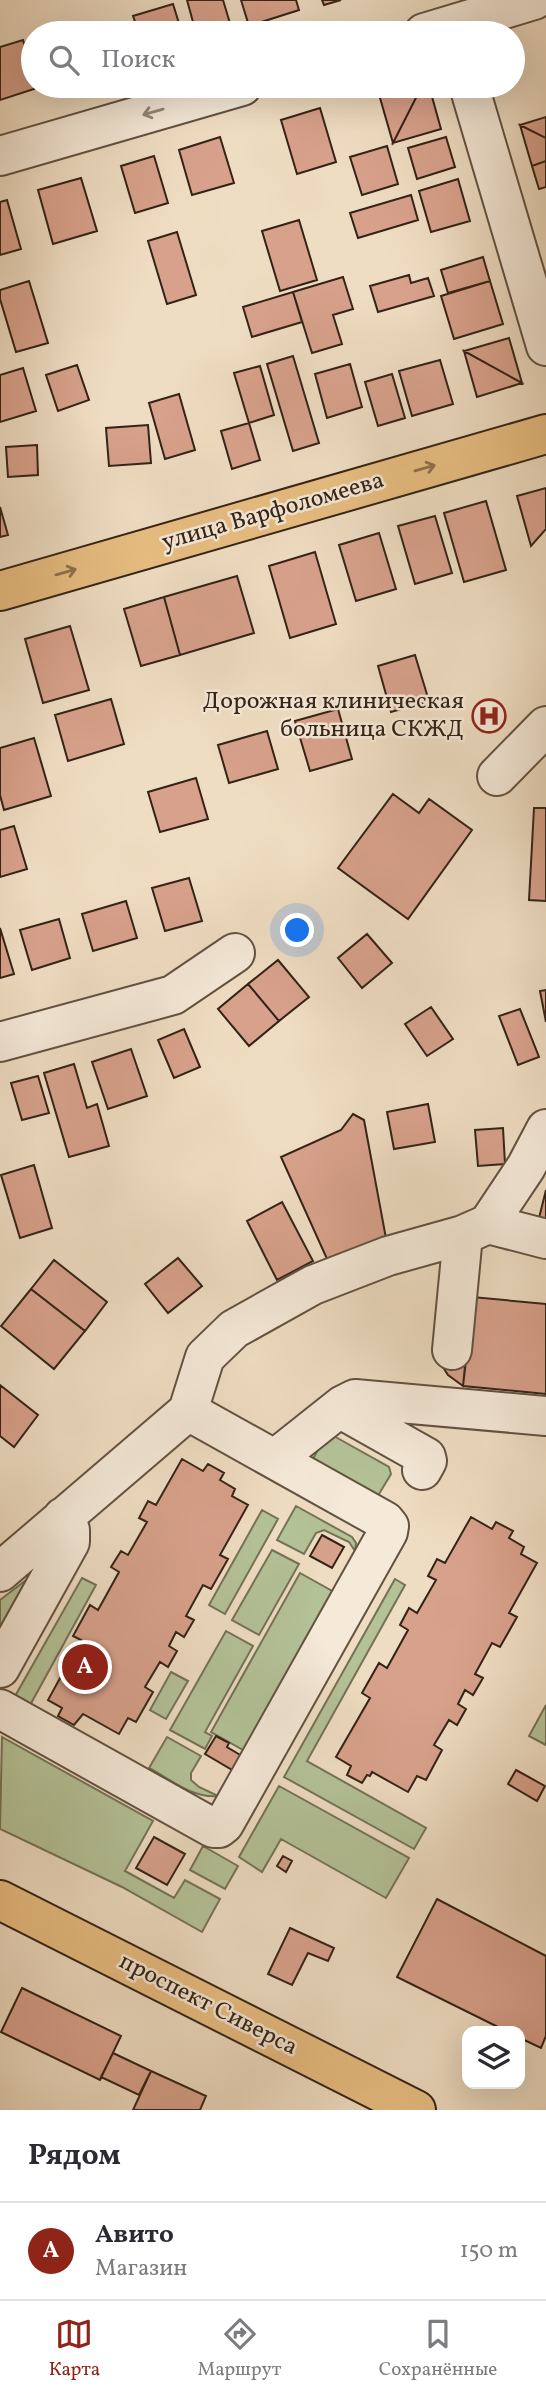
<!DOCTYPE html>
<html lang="ru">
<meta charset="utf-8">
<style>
:root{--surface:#fff;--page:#f7f7f7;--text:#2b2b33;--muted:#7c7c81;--line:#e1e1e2;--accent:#8f2418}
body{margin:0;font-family:Vollkorn,serif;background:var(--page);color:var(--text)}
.controls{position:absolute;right:21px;bottom:21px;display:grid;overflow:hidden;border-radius:14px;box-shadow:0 7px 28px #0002}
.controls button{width:63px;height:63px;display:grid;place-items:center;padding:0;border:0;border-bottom:2px solid var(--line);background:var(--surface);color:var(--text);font:35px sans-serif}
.you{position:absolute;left:298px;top:931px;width:24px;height:24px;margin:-18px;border:5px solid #fff;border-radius:50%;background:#1a73e8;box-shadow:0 0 0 10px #1a73e833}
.badge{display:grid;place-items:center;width:46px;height:46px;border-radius:50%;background:var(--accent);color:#fff;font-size:23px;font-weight:700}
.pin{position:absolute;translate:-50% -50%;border:4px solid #fff;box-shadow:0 2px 7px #0006}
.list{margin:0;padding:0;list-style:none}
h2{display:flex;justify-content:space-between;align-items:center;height:91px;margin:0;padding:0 28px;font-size:30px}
h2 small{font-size:23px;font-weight:400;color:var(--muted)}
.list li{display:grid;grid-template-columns:46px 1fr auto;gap:21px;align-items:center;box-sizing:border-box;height:98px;padding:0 28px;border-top:2px solid var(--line)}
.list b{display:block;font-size:26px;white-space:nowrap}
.list p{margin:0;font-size:23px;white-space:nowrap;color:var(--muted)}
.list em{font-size:23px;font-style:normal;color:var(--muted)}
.icon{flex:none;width:38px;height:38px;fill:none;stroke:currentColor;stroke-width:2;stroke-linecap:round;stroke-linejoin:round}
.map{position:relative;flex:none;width:546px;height:2110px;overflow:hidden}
.search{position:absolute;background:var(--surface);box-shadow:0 7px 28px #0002;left:21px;right:21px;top:21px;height:77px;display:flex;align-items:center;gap:18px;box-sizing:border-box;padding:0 24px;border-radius:38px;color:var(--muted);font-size:26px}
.sheet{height:189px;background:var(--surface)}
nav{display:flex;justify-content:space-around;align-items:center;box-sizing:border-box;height:98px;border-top:2px solid var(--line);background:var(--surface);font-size:19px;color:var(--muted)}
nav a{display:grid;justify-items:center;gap:4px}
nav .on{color:var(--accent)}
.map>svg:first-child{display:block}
.green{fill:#b4c298;stroke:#747257;stroke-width:2}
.building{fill:#d8a18c;stroke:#332316;stroke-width:2}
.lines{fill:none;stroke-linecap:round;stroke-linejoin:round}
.minor-casing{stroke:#625241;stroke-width:42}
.major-casing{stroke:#332316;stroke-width:42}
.minor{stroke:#f5e9d8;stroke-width:38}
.major{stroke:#e8be82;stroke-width:38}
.oneway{stroke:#948677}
.oneway2{stroke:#8e704c}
.labels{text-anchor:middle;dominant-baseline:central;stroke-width:5;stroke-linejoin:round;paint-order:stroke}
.street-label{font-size:24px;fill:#332316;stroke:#f5e9d8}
.poi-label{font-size:24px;fill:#332316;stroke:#f5e9d8;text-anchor:end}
</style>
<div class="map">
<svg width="546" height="2110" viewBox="0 0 546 2110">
<rect width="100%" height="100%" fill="#efddc3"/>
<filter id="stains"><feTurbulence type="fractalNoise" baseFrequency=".00286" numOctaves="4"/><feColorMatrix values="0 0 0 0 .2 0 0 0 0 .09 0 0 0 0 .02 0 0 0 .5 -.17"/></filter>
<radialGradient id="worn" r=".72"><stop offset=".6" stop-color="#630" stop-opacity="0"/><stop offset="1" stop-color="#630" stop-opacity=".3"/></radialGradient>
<path class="green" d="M332 1435 389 1467 391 1474 379 1494 375 1496 313 1459 324 1438Z
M296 1506 352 1537 356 1543 355 1551 349 1542 324 1530 316 1533 304 1554 277 1540Z
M262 1510 278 1519 225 1614 209 1605Z
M272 1550 299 1564 259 1635 232 1620Z
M38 1571 0 1638V1600Z
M300 1573 341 1596 252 1755 211 1732Z
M82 1578 96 1585 29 1707 14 1698Z
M395 1579 405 1585 307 1761 426 1828 414 1849 284 1777Z
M226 1631 253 1646 205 1732 212 1736 205 1749 170 1730Z
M171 1672 188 1681 166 1719 150 1710Z
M546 1705V1745L529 1736Z
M2 1737 153 1821 125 1871 174 1898 185 1880 220 1899 202 1932 122 1887 0 1829Z
M167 1737 201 1756 191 1773V1780L199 1787 218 1796C193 1799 170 1779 149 1768Z
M279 1786 409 1858 386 1898 281 1839 262 1872 239 1857Z
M203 1846 238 1866 225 1889 190 1870Z"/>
<path class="building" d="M187 0H223L232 30 222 33H196Z
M241 0H296L299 10 249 26Z
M322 0H341L324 5Z
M173 4 182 33H139L133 16Z
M113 27 115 33H90Z
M23 40 33 74V86L37 88 0 100V47Z
M395 86H422L393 143 378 91Z
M422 86H429L441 129 393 143Z
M320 108 336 162 297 174 281 120Z
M546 117V138L520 125Z
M520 125 546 138V161L532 166Z
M220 137 234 183 192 195 179 150Z
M446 137 455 167 417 179 408 148Z
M387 146 398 184 362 195 350 157Z
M154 156 168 203 135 213 121 166Z
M546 161V187L539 189 532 166Z
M81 178 97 231 53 244 38 190Z
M458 179 470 221 431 232 419 191Z
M411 195 418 220 358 238 350 213Z
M7 200 21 249 0 255V202Z
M299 220 317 280 280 291 262 231Z
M177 232 196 295 167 304 148 241Z
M483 257 490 281 448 293 441 270Z
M409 275 411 283 428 278 434 296 378 312 370 286Z
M343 277 353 309 333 315 342 344 312 353 293 292Z
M29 281 48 343 16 352 0 299V290Z
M490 281 503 324 454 339 441 296Z
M293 292 302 322 252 337 243 307Z
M509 338 522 383 464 351Z
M464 351 522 383 477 397Z
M293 356 319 443 293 451 267 364Z
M440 360 453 404 412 416 399 371Z
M350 364 362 407 327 418 315 374Z
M77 365 89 400 58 411 46 375Z
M260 366 274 415 249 423 234 373Z
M23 368 36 411 0 422V375Z
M392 374 405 418 378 426 365 382Z
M179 394 195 450 165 459 149 403Z
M249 423 260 460 232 469 221 431Z
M148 425 151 463 109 466 106 428Z
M37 445 38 475 8 477 6 447Z
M546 488V529L531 546 517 496Z
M486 501 506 570 464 582 444 513Z
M0 507 8 535 0 537Z
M435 516 452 573 415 584 398 526Z
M379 533 396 589 356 601 339 545Z
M315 552 336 624 290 638 269 566Z
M237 576 254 633 180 655 164 597Z
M164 597 180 655 141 666 124 609Z
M70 626 89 690 43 703 25 639Z
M415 655 429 701 391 712 378 666Z
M111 699 124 744 68 761 55 715Z
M338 709 352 759 310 771 295 721Z
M267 731 278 769 229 783 218 745Z
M34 738 51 796 4 810 0 795V748Z
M196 778 208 819 160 832 148 792Z
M393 794 419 813 429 799 472 830 408 919 338 868Z
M534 808H546V901L529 900Z
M14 826 27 869 0 877V830Z
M189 878 202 921 165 931 152 888Z
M126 901 137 938 93 951 82 914Z
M59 919 70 958 32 970 20 930Z
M0 928 14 974 0 978Z
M367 934 392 963 362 988 338 958Z
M278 960 309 997 279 1021 248 984Z
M248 984 279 1021 249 1046 218 1009Z
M546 990V1022L540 991Z
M431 1007 453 1039 427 1056 405 1024Z
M520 1009 539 1057 518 1065 499 1016Z
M184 1029 200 1067 174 1078 158 1040Z
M131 1049 147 1096 108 1109 92 1062Z
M74 1064 87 1108 97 1104 109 1146 69 1157 44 1073Z
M38 1076 49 1113 22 1120 11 1083Z
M428 1104 435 1142 394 1149 387 1112Z
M353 1114 364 1120 388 1249 332 1270 281 1157 341 1130Z
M503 1128 505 1164 478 1166 475 1130Z
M34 1165 52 1228 20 1238 1 1175Z
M546 1190V1220L539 1218Z
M282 1202 313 1261 277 1280 247 1221Z
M178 1258 202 1286 168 1313 145 1284Z
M54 1260 107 1302 85 1331 31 1289Z
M31 1289 85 1331 54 1369 1 1326Z
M472 1297 546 1304V1394L463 1386Z
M467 1352 463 1386 448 1375 441 1364Z
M0 1385 38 1415 14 1447 0 1436Z
M182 1459 203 1471 208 1464 224 1473 220 1480 235 1489 232 1496 248 1505 220 1555 228 1559 211 1589 203 1585 186 1616 194 1620 184 1637 176 1632 169 1646 177 1651 168 1667 160 1662 145 1687 153 1692 136 1722 128 1718 119 1734 83 1714 74 1725 58 1716 62 1708 48 1700 81 1640 73 1636 90 1605 98 1610 119 1572 111 1567 121 1551 128 1555 147 1522 139 1518 148 1501 156 1505Z
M471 1517 492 1529 496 1522 513 1531 509 1538 524 1547 521 1554 537 1563 509 1613 517 1617 500 1647 492 1643 475 1674 483 1678 473 1695 465 1690 458 1704 466 1709 457 1725 449 1720 434 1745 442 1750 426 1780 417 1776 408 1792 372 1772 370 1776 367 1775 362 1783 347 1775 351 1766 336 1757 370 1698 362 1693 379 1663 387 1668 408 1630 400 1625 409 1608 417 1613 436 1580 428 1576 437 1559 445 1563Z
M322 1535 344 1547 332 1568 310 1556Z
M216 1736 229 1743 227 1747 242 1756 234 1771 205 1754Z
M516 1770 545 1786 537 1801 508 1784Z
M154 1837 185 1854 167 1885 136 1868Z
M283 1856 292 1861 286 1872 277 1866Z
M437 1899 546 1956V2036L541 2048 520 2038V2031H506L397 1977Z
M290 1928 334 1948 328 1961 308 1953 292 1985 268 1974Z
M22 1988 121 2036 100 2080 1 2032Z
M113 2053 151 2071 139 2095 101 2077Z
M151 2071 206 2096 200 2110H133Z"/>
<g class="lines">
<defs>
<path id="minor" d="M424 33 534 0
M469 86 546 346
M0 156 242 86
M497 776 546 726
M0 1042 173 995 235 953
M488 1224 546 1239
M452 1350 463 1235
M339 1408 426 1457 427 1461 422 1470
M275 1459 343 1405 355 1399 546 1416
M0 1572 188 1411 205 1357 234 1329 313 1285 388 1256 463 1235 488 1224 526 1167 546 1129
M0 1668 70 1542V1530L63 1517
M0 1709 213 1828H219L224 1824 388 1532 389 1526 385 1521 188 1411"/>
<path id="major" d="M0 591 546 434
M0 1900 416 2110"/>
</defs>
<use href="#minor" class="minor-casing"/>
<use href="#major" class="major-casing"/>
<use href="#minor" class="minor"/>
<use href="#major" class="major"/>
</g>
<defs><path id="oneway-shaft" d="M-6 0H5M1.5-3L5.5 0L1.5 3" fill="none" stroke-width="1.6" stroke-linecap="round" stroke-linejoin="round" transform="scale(1.75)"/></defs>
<use class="oneway" href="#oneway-shaft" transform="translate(153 112) rotate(164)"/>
<g class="oneway2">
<use href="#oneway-shaft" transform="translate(425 468) rotate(-16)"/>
<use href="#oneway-shaft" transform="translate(66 572) rotate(-16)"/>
</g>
<defs>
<symbol id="hospital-ring" viewBox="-11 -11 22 22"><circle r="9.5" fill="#f5e9d8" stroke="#8f2418" stroke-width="1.5"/><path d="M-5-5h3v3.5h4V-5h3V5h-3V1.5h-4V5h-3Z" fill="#8f2418"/></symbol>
</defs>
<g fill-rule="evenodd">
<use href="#hospital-ring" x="470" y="697" width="38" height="38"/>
</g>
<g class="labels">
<g class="street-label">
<text transform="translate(273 512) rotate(-16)">улица Варфоломеева</text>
<text transform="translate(208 2005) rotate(27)">проспект Сиверса</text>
</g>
<g class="poi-label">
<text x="464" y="702">Дорожная клиническая<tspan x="464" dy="28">больница СКЖД</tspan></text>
</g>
</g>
<rect width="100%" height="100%" filter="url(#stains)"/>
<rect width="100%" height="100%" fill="url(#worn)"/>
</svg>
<div class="controls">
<button><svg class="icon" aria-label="layers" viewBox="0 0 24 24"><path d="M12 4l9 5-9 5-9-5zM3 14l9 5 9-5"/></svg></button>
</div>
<div class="you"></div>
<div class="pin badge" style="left:85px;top:1667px">A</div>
<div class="search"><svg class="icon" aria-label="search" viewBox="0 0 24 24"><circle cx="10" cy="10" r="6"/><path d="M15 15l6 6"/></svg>Поиск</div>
</div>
<section class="sheet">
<h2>Рядом<small></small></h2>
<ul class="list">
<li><span class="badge">A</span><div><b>Авито</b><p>Магазин</p></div><em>150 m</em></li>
</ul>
</section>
<nav>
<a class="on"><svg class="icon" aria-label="map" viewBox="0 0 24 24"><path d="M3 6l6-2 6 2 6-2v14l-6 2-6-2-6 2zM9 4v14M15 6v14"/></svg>Карта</a>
<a><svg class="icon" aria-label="directions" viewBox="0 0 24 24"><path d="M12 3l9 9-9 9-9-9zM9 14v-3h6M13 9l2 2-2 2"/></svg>Маршрут</a>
<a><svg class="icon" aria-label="saved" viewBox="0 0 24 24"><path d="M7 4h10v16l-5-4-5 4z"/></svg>Сохранённые</a>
</nav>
